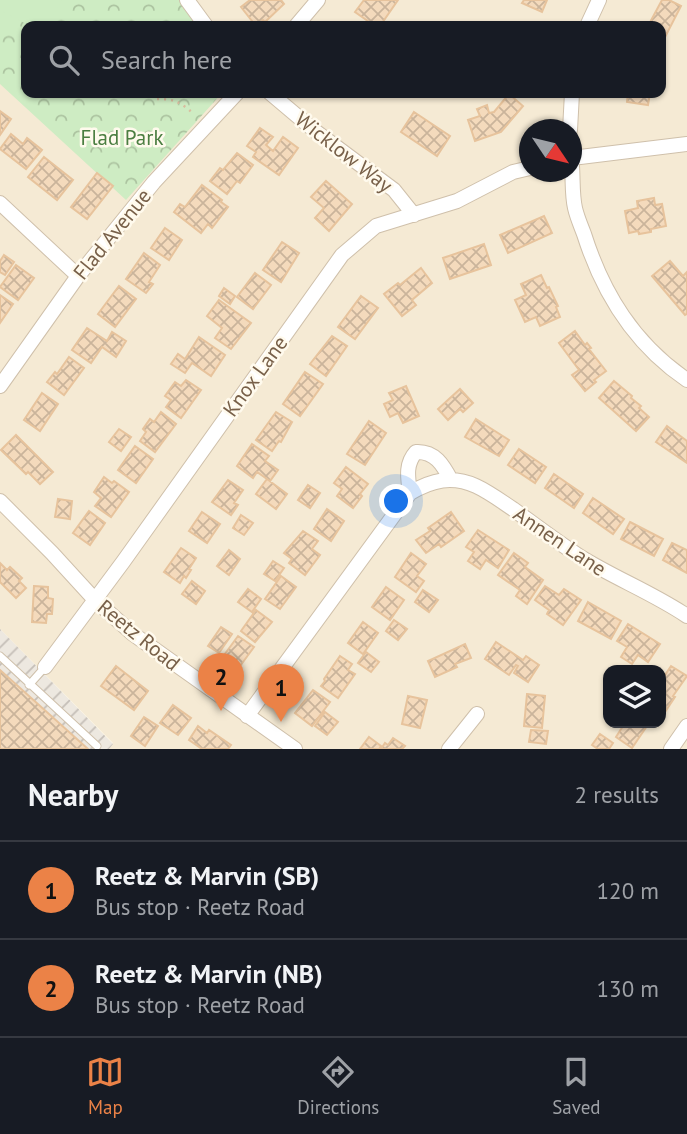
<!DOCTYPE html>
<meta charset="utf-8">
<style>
:root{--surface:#171b24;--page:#20242c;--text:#f1f3f6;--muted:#9ea1a6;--line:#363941;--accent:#eb8247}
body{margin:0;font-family:"PT Sans",sans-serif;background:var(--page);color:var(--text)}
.controls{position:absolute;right:21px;bottom:21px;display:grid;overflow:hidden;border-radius:14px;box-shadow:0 2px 5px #0004}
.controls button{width:63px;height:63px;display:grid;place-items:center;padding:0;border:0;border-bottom:2px solid var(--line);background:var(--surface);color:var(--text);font:35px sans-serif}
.compass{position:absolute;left:519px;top:119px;width:63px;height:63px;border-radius:50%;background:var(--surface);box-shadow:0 2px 5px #0004;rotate:125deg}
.you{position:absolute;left:397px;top:502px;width:24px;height:24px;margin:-18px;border:5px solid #fff;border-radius:50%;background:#1a73e8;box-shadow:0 0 0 10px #1a73e833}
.badge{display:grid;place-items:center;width:46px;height:46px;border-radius:50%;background:var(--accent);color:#111;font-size:23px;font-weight:700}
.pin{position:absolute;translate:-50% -58px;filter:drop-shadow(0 2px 4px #0008)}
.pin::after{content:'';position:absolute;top:37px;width:24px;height:21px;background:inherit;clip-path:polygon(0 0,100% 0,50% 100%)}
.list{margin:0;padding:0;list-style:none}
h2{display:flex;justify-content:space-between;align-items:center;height:91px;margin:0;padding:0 28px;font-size:30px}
h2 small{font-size:23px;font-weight:400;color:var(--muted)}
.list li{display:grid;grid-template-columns:46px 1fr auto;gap:21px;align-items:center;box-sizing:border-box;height:98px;padding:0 28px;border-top:2px solid var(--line)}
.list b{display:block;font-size:26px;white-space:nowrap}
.list p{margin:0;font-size:23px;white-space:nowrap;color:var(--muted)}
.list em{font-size:23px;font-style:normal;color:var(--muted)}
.icon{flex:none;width:38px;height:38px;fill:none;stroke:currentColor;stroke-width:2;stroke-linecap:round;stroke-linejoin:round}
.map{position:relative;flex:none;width:687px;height:749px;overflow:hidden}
.search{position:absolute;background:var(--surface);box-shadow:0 2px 5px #0004;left:21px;right:21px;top:21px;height:77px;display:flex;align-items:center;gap:18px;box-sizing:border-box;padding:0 24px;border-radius:14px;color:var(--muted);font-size:26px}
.sheet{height:287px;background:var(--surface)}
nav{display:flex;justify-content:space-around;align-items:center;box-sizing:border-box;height:98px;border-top:2px solid var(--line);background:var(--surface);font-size:19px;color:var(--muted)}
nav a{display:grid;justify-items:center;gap:4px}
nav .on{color:var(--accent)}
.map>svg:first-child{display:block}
.residential{fill:#f5ead4;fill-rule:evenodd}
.industrial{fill:url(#industrial-furrows)}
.park{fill:url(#park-crowns)}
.pitch{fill:#ceecc3}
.building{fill:url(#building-cross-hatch);stroke:#e7c39c;stroke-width:2}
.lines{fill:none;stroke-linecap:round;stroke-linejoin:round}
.service-casing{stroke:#cfc0ab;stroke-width:9}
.minor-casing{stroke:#cfc0ab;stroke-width:16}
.path{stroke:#d9bd9f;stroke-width:2.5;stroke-dasharray:2 5;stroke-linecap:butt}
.service{stroke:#fff;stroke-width:7}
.minor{stroke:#fff;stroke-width:14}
.labels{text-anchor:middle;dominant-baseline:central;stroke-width:5;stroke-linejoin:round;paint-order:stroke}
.park-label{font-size:21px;fill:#4b7e41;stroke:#fffaed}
.street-label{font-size:21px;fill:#786049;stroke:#fffaed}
</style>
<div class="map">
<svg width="687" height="749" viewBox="0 0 687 749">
<defs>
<pattern id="industrial-furrows" width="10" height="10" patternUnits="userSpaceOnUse" patternTransform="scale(1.75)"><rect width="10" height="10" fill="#ede8e0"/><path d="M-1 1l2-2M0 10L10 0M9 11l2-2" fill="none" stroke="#c5bfb8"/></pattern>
<pattern id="park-crowns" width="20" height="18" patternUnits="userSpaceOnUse" patternTransform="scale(1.75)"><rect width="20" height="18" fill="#ceecc3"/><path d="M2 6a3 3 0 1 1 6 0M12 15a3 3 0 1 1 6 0" fill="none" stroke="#acc3a0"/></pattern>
<pattern id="building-cross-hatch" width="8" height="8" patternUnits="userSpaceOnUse" patternTransform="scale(1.75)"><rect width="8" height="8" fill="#f4dabc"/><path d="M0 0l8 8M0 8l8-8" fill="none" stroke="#cab49b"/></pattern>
</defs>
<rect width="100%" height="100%" fill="#fdf7e6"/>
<path class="residential" d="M0 0H687V749H109L113 743 0 629ZM26 26H661V93H26ZM530 130H572V172H530ZM608 670H661V723H608Z"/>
<path class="industrial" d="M0 629 113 744 109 749H0Z"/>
<path class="park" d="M0 0H179L199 26H26V93H222L126 200 0 84Z"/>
<path class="pitch" d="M0 0H62L47 26H30L0 10Z"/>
<path class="building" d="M250 0H281L284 4 265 22 263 20 256 26 241 7Z
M364 0H398L380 26H375L355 12Z
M524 0H547L542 12 522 3Z
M662 0H669L681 6 662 43 661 26H648Z
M628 93H650L648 105 627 102Z
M509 94 523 106 501 132 475 141 468 120 480 116 477 109 487 105 489 113 494 112Z
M0 111 11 119 0 135Z
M414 112 450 136 437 156 401 132Z
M260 128 273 137 266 145 273 151 283 137 298 148 279 175 253 157 256 152 247 146Z
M11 134 23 144 27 138 42 150 26 169 0 149Z
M237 153 253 165 240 183 237 181 227 194 210 181 220 168 223 170Z
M44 157 73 180 57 200 28 177Z
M97 173 113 186 87 219 71 207Z
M326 181 352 204 329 231 315 218 324 208 311 197Z
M202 185 222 200 221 202 228 207 212 228 208 224 201 233 174 212 180 204 185 207Z
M654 198 655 205 662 204 666 226 651 229V232L639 234 638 231 629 233 625 211 638 208 637 201Z
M544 216 552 233 508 253 500 235Z
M165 228 182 240 169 260 151 248Z
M282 242 299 253 281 282 263 270Z
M484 244 491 265 450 279 443 258Z
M144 253 160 265 149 282 153 284 146 293 126 279Z
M4 255 14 262 5 275 0 272V261Z
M670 261 683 276 687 272V314L685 315 652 276Z
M16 265 34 278 18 300 0 287Z
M421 268 432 283 412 300 416 305 402 316 384 294 398 283 400 285Z
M255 273 271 285 253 309 237 297Z
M541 275 547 288 549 287 558 306 556 307 560 317 540 326 536 317 525 322 515 300 526 295 521 284Z
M119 286 136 299 115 327 98 314Z
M224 288 235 296 230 304 219 296Z
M0 295 13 304 0 323Z
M361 296 378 308 355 339 338 327Z
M219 300 251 323 231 349 215 338 222 328 207 316Z
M87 328 107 341 112 332 126 341 116 357 102 347 91 363 72 350Z
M575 331 585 345 587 343 591 348 589 349 606 371 594 380 596 382 585 391 572 375 579 370 559 343Z
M332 336 347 346 326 376 310 364Z
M199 337 225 355 211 376 192 363 185 373 171 364 178 354 185 359Z
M69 357 84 368 64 395 47 382 55 372 57 374Z
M305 372 323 384 300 416 283 404Z
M186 380 201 390 181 418 166 407 171 400 165 396 175 382 181 386Z
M614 381 632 396 631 398 641 406 639 408 649 417 636 431 599 398Z
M406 386 419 416 403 423 398 413 390 417 384 404 393 400 389 393Z
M460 389 473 403 463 412 460 409 448 420 438 409Z
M42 393 58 404 40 431 24 420Z
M161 412 176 424 155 452 140 441 146 432 143 429 150 419 154 422Z
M276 412 292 422 281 442 279 441 272 451 256 440Z
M476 419 509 440 499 456 465 437Z
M369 421 386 433 365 465 347 454Z
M667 426 687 441V463L656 442Z
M119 429 131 437 121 451 109 442Z
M16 435 53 472 40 484 28 472 26 474 1 450Z
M252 444 269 456 265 461 278 470 270 481 257 472 253 478 237 466Z
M135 446 153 459 136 483 118 470Z
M519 449 546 467 535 483 508 465Z
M346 467 368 484 360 494 362 496 353 508 337 496 342 489 334 483Z
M554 474 583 494 574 508 545 488Z
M104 477 112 483 114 481 129 492 111 517 95 506 101 498 94 492Z
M267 479 287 494 276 509 256 494Z
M228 480 243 490 234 503 238 505 231 515 212 502Z
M308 485 320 493 310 508 298 500Z
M593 498 624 519 613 534 583 513Z
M58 499 72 501 70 519 55 517Z
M327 509 344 521 331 541 314 529Z
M89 511 105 523 90 545 73 533Z
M202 512 220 524 207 543 189 531Z
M451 512 464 531 441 547 439 544 426 553 416 540 430 531 428 528Z
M241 515 253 523 244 535 233 528Z
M630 522 663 539 654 556 621 539Z
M478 530 509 550 498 568 486 560 480 569 468 561 474 552 466 547Z
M303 531 318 541 312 549 320 555 305 575 289 563 292 559 284 553Z
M672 543 687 550V573L663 560Z
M181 548 196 558 189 569 191 570 186 578 184 576 180 583 164 572Z
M229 550 240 559 229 575 217 566Z
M411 553 426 564 417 576 424 581 416 592 395 577Z
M514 553 528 563 525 567 543 580 527 604 516 596 520 590 498 575Z
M273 561 284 568 275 581 264 574Z
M0 563 7 570 10 567 22 578 19 581 26 588 16 598 0 582Z
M281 576 296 587 280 609 265 599Z
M192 581 205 591 196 604 182 594Z
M34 586 48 587V598L53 599 52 614H47L46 623 32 622Z
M545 586 559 595 564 589 581 600 563 625 547 614 549 610 535 600Z
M386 587 404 600 390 620 372 607Z
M248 589 261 599 252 612 238 602Z
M423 590 438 600 429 612 415 602Z
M588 602 621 621 611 639 578 621Z
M256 610 272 622 255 642 241 631Z
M394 620 407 629 398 640 386 631Z
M363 622 378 633 363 654 348 643Z
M628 624 660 644 648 662 638 655 632 664 621 657 627 647 617 641Z
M221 627 232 634 219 653 208 646Z
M238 636 254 647 235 673 219 662Z
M496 642 523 660 526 656 539 665 528 682 514 673 518 666 516 665 509 675 485 659Z
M465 644 471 658 455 664 457 667 435 677 428 661Z
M366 652 379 662 371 672 358 663Z
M340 656 352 664 348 670 355 674 338 698 321 686 325 681 324 679Z
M116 666 148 691 134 710 101 686Z
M671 666 687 676 673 696 675 697 665 712 661 709V672L665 675Z
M0 670 88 749H0Z
M313 690 330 702 312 726 295 713Z
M527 694 545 696 542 728 524 726Z
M408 696 427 700 420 728 402 724Z
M173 705 191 718 178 735 160 723Z
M325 712 338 722 327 735 315 726Z
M144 717 158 726 145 746 131 736Z
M625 723H649L632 748 616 737Z
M198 726 207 733 209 730 231 745 228 749H202L189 740Z
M531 730 548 731 546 744 529 742Z
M600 734 613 743 609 749H598L592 745Z
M369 737 381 746 379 749H360Z
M393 738 405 746 402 749H381L385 743 388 745Z"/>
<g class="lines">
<defs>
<path id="service" d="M0 656 97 746
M29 685 45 667"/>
<path id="minor" d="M187 0 206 26
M296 26 318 0
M587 26 599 0
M270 93 315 131 394 190 414 215
M570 130 572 93
M572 158 687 144
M572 166C573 180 572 195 575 208 577 217 581 226 584 234 603 294 634 344 687 380
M0 203 78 276
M0 386 78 276 154 182 237 93
M410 493C408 478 405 464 416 452 435 451 443 465 451 480
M0 501 52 553 95 600 133 634 295 749
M45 667 123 562 342 255 376 226 457 201 513 172 530 168
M247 716 410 493C432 480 452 475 476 486 489 492 501 501 513 509 535 525 556 541 579 556 614 578 653 593 687 616
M449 749 477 714
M671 749 687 726"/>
</defs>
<use href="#service" class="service-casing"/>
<use href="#minor" class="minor-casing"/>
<path class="path" d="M157 99C175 99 180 102 194 114"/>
<use href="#service" class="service"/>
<use href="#minor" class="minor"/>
</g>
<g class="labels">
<g class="park-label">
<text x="122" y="137">Flad Park</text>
</g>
<g class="street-label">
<text transform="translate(344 152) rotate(38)">Wicklow Way</text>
<text transform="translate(112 234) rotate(-51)">Flad Avenue</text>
<text transform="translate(255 376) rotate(-54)">Knox Lane</text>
<text transform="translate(560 541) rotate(34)">Annen Lane</text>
<text transform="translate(139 635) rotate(39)">Reetz Road</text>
</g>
</g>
</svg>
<div class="controls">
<button><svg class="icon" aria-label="layers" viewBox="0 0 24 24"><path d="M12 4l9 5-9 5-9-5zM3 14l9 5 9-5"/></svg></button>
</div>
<svg class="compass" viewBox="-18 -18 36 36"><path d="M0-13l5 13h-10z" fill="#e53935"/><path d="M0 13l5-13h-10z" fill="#9ea1a6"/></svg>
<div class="you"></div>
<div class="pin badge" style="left:281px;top:722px">1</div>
<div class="pin badge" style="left:221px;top:711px">2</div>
<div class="search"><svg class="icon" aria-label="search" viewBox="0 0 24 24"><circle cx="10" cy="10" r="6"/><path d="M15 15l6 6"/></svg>Search here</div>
</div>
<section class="sheet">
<h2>Nearby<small>2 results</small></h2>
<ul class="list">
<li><span class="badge">1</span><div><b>Reetz &amp; Marvin (SB)</b><p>Bus stop · Reetz Road</p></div><em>120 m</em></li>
<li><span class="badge">2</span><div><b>Reetz &amp; Marvin (NB)</b><p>Bus stop · Reetz Road</p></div><em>130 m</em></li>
</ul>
</section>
<nav>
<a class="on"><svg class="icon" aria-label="map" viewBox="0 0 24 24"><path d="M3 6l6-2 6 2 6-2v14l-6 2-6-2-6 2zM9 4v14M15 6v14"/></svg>Map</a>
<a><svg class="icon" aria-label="directions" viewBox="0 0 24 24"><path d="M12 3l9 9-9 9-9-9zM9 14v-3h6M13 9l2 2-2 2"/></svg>Directions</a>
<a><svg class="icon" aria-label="saved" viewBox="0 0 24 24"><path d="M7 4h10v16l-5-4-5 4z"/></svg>Saved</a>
</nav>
